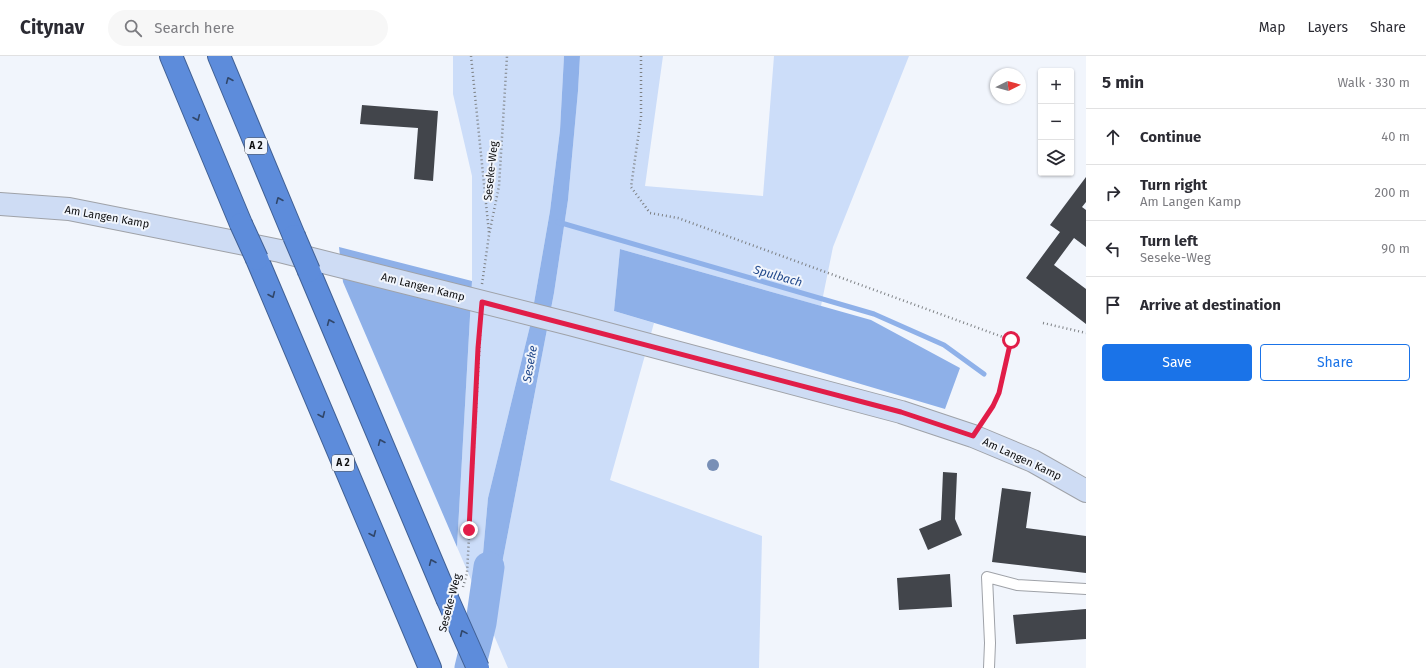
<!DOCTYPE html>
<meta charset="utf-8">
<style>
:root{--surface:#fff;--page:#f7f7f7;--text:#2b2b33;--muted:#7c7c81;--line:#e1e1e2;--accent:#1a73e8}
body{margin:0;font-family:"Fira Sans",sans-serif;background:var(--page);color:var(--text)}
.controls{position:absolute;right:12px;top:12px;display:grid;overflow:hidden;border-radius:4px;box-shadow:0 1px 3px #0004}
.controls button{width:36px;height:36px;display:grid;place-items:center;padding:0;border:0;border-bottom:1px solid var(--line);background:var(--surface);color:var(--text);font:20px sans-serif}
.compass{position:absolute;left:990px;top:12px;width:36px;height:36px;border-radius:50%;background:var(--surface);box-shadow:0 1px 3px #0004;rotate:84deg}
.stop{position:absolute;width:12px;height:12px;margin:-9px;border:3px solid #e11d48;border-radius:50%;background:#fff}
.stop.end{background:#e11d48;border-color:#fff;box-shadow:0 1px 4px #0008}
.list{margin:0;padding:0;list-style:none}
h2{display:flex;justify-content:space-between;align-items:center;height:52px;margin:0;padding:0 16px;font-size:17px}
h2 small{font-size:13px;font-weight:400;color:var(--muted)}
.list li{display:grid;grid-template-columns:26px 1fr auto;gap:12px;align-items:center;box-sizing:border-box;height:56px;padding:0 16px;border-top:1px solid var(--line)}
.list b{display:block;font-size:15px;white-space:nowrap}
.list p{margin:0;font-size:13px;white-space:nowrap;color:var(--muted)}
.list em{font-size:13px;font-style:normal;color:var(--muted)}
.actions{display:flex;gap:8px;padding:12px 16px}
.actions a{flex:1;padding:9px 0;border:1px solid var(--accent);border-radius:4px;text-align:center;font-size:14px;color:var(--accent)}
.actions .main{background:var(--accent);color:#fff}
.icon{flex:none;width:22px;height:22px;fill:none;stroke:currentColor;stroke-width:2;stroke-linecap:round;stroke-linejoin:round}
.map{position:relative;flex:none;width:1086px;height:612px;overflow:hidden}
header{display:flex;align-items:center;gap:24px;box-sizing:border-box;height:56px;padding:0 20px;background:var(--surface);border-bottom:1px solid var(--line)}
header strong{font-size:19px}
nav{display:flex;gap:22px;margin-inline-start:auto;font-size:14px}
.search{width:280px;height:36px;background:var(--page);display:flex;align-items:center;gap:10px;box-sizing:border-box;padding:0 14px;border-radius:22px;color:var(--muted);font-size:15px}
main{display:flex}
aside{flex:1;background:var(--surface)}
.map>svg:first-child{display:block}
.green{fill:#ccddf9}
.forest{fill:#8eb0e8}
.water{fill:#8fb1e9}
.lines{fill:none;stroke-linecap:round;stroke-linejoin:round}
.stream{stroke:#8fb1e9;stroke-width:5}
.river{stroke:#8fb1e9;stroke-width:31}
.building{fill:#42454b}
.lane-casing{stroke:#9fa2a8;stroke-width:12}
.secondary-casing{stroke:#9fa2a8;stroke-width:24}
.highway-casing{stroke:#416094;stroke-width:24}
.path{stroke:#7d8084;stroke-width:2.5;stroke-dasharray:1 3;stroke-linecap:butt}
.lane{stroke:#fff;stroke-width:10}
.secondary{stroke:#cedcf4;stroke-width:22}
.highway{stroke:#5d8cdb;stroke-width:22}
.highway-bridge-casing{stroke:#416094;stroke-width:24;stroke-linecap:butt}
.highway-bridge{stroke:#5d8cdb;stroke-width:22}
.tree{fill:#788fb6}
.oneway{stroke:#31476b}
.route{stroke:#e11d48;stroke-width:5}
.labels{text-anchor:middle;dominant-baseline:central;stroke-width:4;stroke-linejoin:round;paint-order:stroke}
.shield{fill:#f1f5fc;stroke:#515357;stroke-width:1}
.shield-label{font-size:10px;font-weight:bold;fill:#0d0e10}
.street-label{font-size:11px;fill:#0d0e10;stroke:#f1f5fc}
.water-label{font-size:12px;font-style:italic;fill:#234a8c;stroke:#f1f5fc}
</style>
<header>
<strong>Citynav</strong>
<div class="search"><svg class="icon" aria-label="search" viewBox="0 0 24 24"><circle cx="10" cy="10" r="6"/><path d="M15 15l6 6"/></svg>Search here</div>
<nav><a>Map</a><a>Layers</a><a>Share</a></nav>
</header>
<main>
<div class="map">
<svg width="1086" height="612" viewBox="0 0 1086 612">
<rect width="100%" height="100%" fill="#f1f5fc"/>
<path class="green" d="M453 0H564L560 74 550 155 530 270 488 442 479 542 457 491 472 225V120L453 38Z
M580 0H663L645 130 763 140 774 0H909L833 191 821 250 620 193 614 255 654 267 610 424 762 480 759 612H508L490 570 554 237 568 144 578 35Z"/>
<path class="forest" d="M339 191 472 225 457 491 343 226Z
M620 193 871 264 960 312 945 353 614 255Z"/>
<path class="water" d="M564 0H580L578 35 568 144 554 237 490 570 479 542 488 442 530 270 550 155 560 74Z"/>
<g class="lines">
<path class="stream" d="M558 166 874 258 944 289 984 318"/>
<path class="river" d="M470 612 481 567 489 511"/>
</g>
<path class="building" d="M362 49 438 55 433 125 414 123 418 72 360 68Z
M1086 121V146L1082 151 1086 154V191L1074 182 1054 209 1086 233V268L1026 222 1060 176 1050 169Z
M943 416 957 417 955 463 962 479 928 494 919 473 941 464Z
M1002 432 1031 436 1026 472 1086 480V517L992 506Z
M950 518 952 551 899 554 897 522Z
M1086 553V583L1016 588 1013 559Z"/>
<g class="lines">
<defs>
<path id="lane" d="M989 612 990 587 987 521 1017 529 1086 533"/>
<path id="secondary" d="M0 148 69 153 280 195 570 268 901 356 973 380 1033 405 1086 435"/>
<path id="highway" d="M171 0 241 168
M219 0 294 180
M257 203 430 612
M309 215 447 542"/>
</defs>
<use href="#lane" class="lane-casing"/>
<use href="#secondary" class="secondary-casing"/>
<use href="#highway" class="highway-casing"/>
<path class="path" d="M471 0 489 177
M641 0V61L631 131 650 157 678 162 1011 284 999 337 993 350 983 364
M482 228 489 179 499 130 507 0
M1043 267 1086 277
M463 531 467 517 481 264"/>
<use href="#lane" class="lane"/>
<use href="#secondary" class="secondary"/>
<use href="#highway" class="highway"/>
<defs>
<path id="highway-bridge" d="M241 168 257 203
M294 180 309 215
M447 542 478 612"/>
</defs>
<use href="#highway-bridge" class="highway-bridge-casing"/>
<use href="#highway-bridge" class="highway-bridge"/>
</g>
<circle class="tree" cx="713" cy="409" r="6"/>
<defs><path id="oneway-chevron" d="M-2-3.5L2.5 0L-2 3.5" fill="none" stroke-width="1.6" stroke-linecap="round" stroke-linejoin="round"/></defs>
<g class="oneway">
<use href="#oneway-chevron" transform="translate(229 24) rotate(-113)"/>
<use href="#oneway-chevron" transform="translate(197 62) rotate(67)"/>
<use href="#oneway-chevron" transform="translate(279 144) rotate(-113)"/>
<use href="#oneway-chevron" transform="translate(272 239) rotate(67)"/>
<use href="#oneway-chevron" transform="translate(330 266) rotate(-113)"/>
<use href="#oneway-chevron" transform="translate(322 359) rotate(67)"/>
<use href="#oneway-chevron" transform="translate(381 386) rotate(-113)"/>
<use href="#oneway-chevron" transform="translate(373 478) rotate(67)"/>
<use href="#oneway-chevron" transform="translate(432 506) rotate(-113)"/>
<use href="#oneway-chevron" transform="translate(463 577) rotate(-114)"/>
</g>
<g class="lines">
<path class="route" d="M469 474 478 292 482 246 901 356 973 380 993 350 999 337 1011 284"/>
</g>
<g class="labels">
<g class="shield">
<rect x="245" y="82" width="22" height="16" rx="3"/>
<rect x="332" y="399" width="22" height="16" rx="3"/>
</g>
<g class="shield-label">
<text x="256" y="90">A 2</text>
<text x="343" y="407">A 2</text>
</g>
<g class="street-label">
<text transform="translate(491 115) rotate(-84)">Seseke-Weg</text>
<text transform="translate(107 161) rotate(10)">Am Langen Kamp</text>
<text transform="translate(423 231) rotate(14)">Am Langen Kamp</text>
<text transform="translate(1022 403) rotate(25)">Am Langen Kamp</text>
<text transform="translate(450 547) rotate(-75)">Seseke-Weg</text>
</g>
<g class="water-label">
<text transform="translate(778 220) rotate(16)">Spulbach</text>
<text transform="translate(530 308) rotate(-80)">Seseke</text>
</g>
</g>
</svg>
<div class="controls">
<button>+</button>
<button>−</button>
<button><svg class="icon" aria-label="layers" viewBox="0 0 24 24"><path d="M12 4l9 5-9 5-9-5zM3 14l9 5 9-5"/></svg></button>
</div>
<svg class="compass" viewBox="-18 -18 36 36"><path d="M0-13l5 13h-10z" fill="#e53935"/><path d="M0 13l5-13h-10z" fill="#7c7c81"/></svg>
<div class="stop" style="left:1011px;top:284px"></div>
<div class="stop end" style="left:469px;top:474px"></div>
</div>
<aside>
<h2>5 min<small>Walk · 330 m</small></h2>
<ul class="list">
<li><svg class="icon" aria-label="ahead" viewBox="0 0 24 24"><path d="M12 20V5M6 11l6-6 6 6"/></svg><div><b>Continue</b></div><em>40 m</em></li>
<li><svg class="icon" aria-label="right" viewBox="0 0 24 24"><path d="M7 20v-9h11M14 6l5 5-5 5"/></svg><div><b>Turn right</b><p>Am Langen Kamp</p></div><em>200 m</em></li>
<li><svg class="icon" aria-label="left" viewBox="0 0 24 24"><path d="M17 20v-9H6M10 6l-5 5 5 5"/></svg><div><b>Turn left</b><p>Seseke-Weg</p></div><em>90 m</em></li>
<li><svg class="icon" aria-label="arrive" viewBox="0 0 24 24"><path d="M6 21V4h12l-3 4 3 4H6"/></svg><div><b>Arrive at destination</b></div></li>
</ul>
<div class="actions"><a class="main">Save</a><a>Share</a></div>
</aside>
</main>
